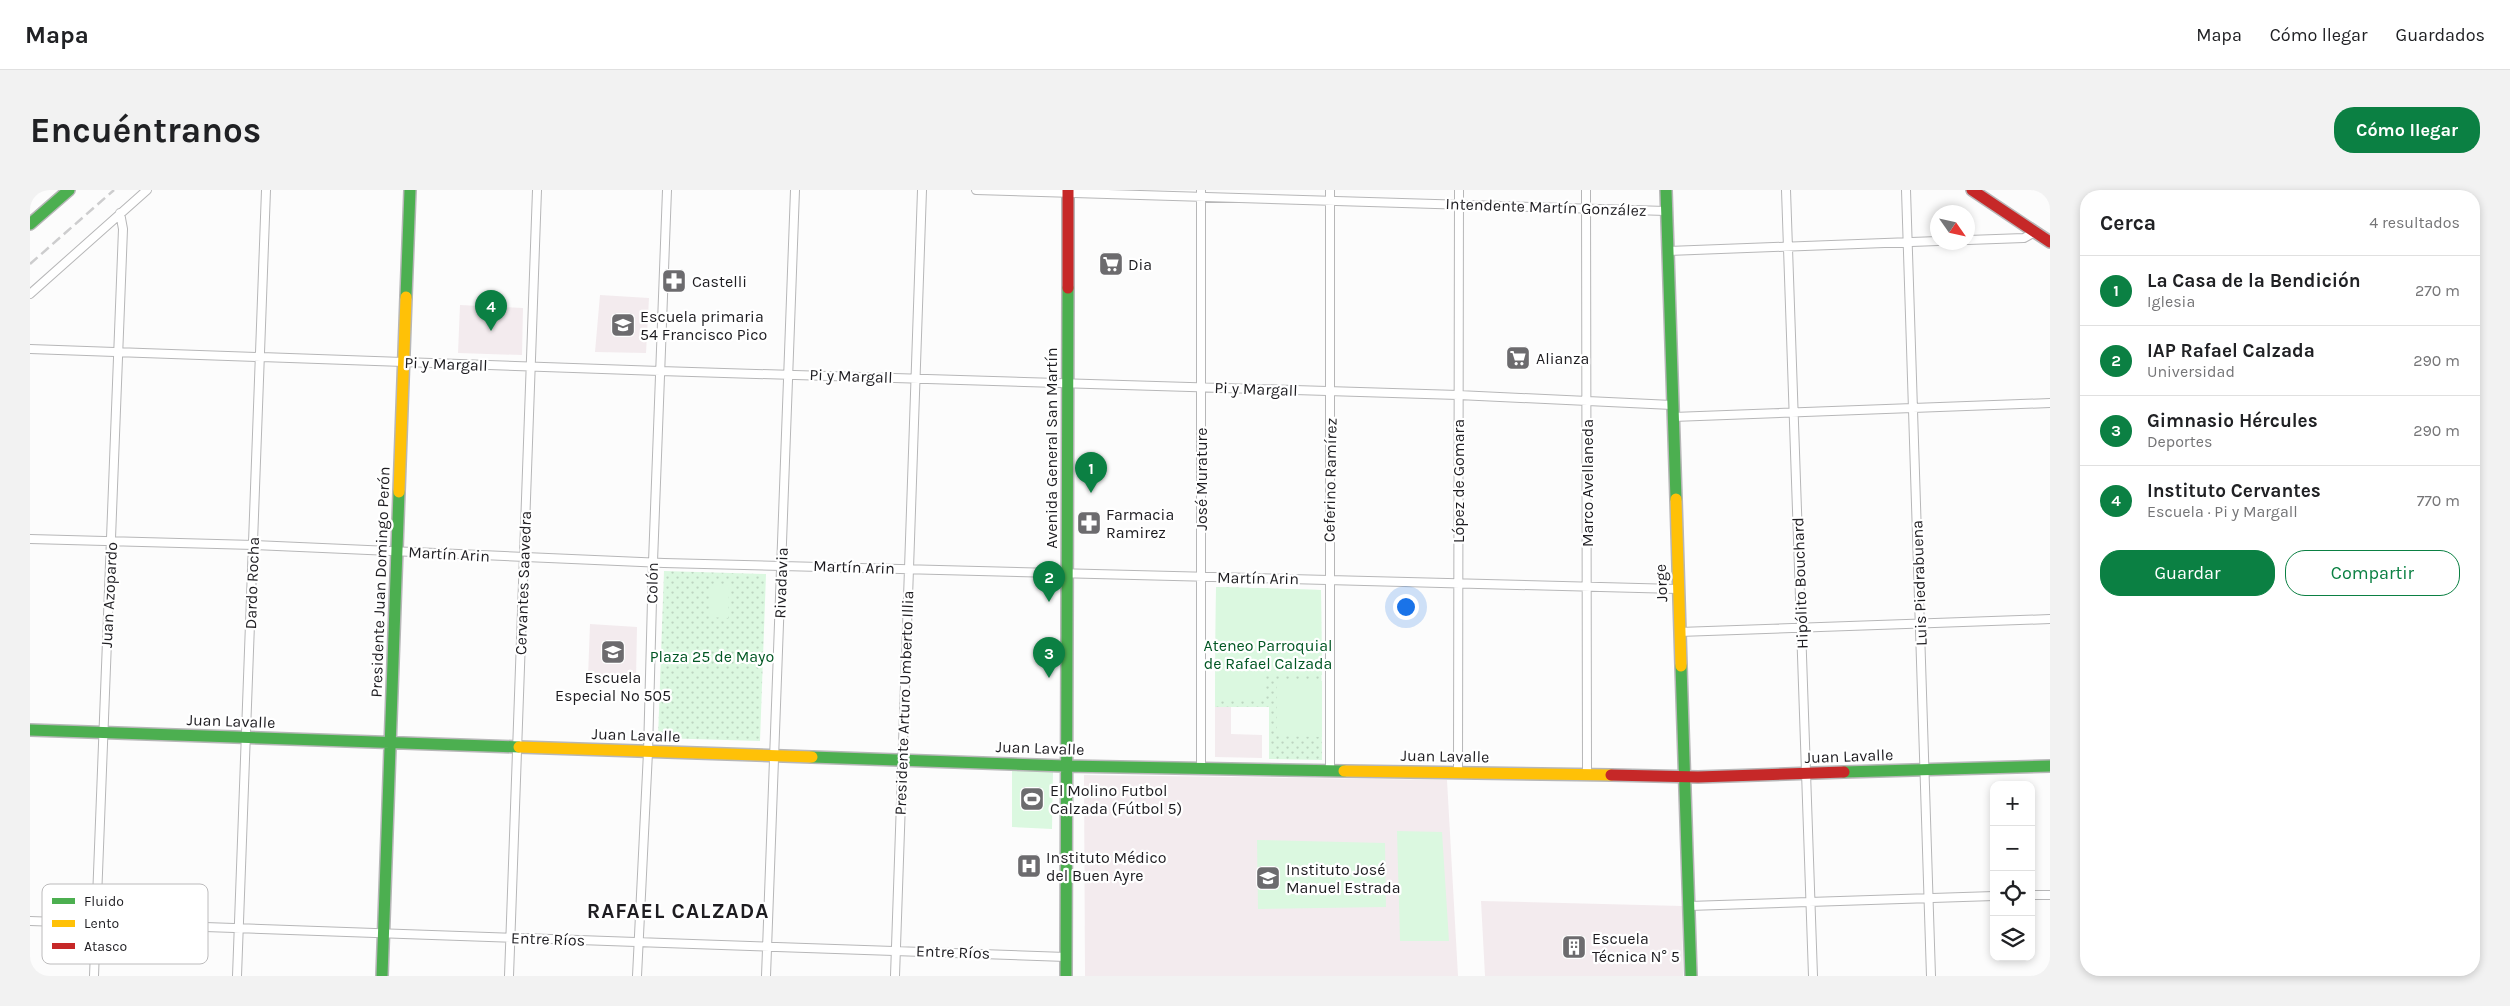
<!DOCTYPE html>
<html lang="es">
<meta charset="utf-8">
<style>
:root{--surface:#fff;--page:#f2f2f2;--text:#202124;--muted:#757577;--line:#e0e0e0;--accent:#0b8043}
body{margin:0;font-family:Karla,sans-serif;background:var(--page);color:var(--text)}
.controls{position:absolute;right:15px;bottom:15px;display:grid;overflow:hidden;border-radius:10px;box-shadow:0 2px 8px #0003}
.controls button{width:45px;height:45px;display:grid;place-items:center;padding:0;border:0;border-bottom:1px solid var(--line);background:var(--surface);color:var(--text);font:25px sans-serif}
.compass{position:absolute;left:1900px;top:15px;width:45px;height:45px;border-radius:50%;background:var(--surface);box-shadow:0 2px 8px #0003;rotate:124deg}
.you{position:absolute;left:1375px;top:416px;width:18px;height:18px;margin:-12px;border:4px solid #fff;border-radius:50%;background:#1a73e8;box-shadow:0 0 0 8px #1a73e833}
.badge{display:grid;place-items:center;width:32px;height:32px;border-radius:50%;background:var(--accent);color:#fff;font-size:16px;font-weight:700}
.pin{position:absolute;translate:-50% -41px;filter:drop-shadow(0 1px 2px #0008)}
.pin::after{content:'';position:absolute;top:26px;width:18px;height:15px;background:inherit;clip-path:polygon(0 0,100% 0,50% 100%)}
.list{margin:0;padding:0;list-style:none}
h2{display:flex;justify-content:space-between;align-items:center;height:65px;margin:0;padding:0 20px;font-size:21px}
h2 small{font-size:16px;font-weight:400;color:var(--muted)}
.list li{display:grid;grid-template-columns:32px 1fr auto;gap:15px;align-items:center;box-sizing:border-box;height:70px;padding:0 20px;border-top:1px solid var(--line)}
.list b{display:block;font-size:19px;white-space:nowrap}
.list p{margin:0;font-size:16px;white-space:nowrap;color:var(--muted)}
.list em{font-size:16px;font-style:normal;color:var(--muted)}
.actions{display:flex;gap:10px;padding:15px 20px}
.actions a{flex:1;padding:11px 0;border:1px solid var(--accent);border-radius:20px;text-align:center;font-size:18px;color:var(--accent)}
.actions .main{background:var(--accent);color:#fff}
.icon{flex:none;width:28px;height:28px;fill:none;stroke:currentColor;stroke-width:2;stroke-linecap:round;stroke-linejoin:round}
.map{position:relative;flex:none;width:2020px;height:786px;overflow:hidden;border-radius:20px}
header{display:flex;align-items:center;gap:30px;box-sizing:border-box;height:70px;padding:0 25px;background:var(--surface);border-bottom:1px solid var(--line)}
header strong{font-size:24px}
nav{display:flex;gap:28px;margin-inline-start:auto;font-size:18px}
.intro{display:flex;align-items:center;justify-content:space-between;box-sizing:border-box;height:120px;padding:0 30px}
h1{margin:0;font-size:35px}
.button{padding:12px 22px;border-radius:20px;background:var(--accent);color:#fff;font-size:18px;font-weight:700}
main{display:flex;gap:30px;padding:0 30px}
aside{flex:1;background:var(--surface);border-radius:20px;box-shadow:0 2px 8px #0003}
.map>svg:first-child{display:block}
.education{fill:#f3ebee}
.park{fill:url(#park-dots)}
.pitch{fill:#dbf8e0}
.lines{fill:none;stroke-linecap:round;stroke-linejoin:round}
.street-casing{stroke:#b7b7b8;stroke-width:10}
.fast-casing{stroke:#b7b7b8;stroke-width:14}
.slow-casing{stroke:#b7b7b8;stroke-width:14}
.jam-casing{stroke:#b7b7b8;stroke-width:14}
.street{stroke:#fff;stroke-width:8}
.fast{stroke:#4caf50;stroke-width:11}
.slow{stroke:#ffc107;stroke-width:11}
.jam{stroke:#c62828;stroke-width:11}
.rail{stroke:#cdcdce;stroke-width:2.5;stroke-dasharray:10 5;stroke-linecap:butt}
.labels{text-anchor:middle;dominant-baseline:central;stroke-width:4.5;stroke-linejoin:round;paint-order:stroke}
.street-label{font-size:16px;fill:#1e1d21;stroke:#fff}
.poi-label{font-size:16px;fill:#1e1d21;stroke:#fff;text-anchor:start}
.park-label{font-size:16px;fill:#025724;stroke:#fff}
.district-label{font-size:21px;font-weight:bold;letter-spacing:1px;fill:#1e1d21;stroke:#fff}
.key{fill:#fff;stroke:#bcbbbc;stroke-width:1}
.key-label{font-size:14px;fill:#1e1d21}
</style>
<header>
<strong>Mapa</strong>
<nav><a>Mapa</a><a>Cómo llegar</a><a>Guardados</a></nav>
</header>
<div class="intro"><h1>Encuéntranos</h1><a class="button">Cómo llegar</a></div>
<main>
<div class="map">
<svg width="2020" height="786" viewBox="0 0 2020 786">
<defs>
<pattern id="park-dots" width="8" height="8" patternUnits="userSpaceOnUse" patternTransform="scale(1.25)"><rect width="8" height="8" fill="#dbf8e0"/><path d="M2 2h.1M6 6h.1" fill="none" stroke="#bcd4c0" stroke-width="1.8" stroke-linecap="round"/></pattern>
</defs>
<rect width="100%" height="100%" fill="#fcfcfc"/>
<path class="education" d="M570 105 619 108 616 163 565 162Z
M430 115 493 118 492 165 428 163Z
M560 434 607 437 606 490 558 487Z
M1185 517H1201V544L1232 545V568L1185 567Z
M1054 585 1417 590 1428 786H1055Z
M1451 711 1652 716 1653 786H1455Z"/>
<path class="park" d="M634 381 736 384 730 551 628 548Z
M1186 397 1291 400 1292 570 1239 569V517H1185Z"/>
<path class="pitch" d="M680 395 699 396 698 428 679 427Z
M1186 397 1291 400 1292 485 1236 484 1235 511 1185 510Z
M1247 491H1292V547L1247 546Z
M982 579 1023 581 1022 639 982 637Z
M1367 641 1412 642 1419 751H1370Z
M1227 650 1355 653 1356 717 1228 719Z"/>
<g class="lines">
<defs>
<path id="street" d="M946 0 1636 21
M1300 0V580
M1556 0 1557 585
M1756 0 1783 786
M1876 0 1901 786
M1938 50 1994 48 2005 42
M1638 61 1908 51
M0 104 117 0
M0 159 630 181 1428 205 1642 215
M1643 227 2020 213
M0 349 224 355 634 373 1647 399
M1649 442 2020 429
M1171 578V0
M1428 583 1429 0
M2001 705H2020
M1659 716 1964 706
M0 731 1036 767
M64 786 93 39 90 23
M207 786 236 0
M479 786 507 0
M607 786 618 562 623 372 637 0
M736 786 765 0
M865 786 892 0"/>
<path id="fast" d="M1636 0 1646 309
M0 34 39 0
M376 107 380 0
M1651 476 1661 786
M0 540 489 557
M782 567 1035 576 1314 581
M1814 582 2020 576
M352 786 369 302
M1036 786 1038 98"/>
<path id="slow" d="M369 302 376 107
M1646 309 1651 476
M489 557 782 567
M1314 581 1581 585"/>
<path id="jam" d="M1942 0 2020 52
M1038 98V0
M1581 585 1668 587 1814 582"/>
</defs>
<use href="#street" class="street-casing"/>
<use href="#fast" class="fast-casing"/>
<use href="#slow" class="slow-casing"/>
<use href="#jam" class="jam-casing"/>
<use href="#street" class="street"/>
<use href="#fast" class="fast"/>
<use href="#slow" class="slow"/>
<use href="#jam" class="jam"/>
<path class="rail" d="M0 74 84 0"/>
</g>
<defs>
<symbol id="supermarket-square" viewBox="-11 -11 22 22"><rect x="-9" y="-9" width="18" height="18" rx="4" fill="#6c6b6e" stroke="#fff"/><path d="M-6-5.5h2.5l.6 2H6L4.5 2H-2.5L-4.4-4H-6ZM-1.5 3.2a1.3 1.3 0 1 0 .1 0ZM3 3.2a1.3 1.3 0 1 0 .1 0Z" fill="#fff"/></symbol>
<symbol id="pharmacy-square" viewBox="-11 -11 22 22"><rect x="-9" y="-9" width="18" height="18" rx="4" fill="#6c6b6e" stroke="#fff"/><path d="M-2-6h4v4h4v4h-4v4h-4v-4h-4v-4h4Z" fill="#fff"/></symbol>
<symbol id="school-square" viewBox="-11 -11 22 22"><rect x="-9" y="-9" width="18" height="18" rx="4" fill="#6c6b6e" stroke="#fff"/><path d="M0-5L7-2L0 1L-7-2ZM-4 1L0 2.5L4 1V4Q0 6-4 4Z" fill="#fff"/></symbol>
<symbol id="stadium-square" viewBox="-11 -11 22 22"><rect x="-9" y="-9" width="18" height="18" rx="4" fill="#6c6b6e" stroke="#fff"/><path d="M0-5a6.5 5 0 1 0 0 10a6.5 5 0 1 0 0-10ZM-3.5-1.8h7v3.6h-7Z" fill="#fff"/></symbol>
<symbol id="hospital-square" viewBox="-11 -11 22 22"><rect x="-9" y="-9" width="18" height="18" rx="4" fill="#6c6b6e" stroke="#fff"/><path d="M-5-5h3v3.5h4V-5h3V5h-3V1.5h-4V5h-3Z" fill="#fff"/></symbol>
<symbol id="building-square" viewBox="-11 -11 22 22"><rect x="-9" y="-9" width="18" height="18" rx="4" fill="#6c6b6e" stroke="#fff"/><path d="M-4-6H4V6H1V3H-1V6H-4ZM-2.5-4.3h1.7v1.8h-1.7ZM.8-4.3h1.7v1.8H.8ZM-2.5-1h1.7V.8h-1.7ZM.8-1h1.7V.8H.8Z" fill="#fff"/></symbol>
</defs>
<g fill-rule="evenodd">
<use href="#supermarket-square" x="1067" y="60" width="28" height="28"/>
<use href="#pharmacy-square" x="630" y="77" width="28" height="28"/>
<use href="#school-square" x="579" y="121" width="28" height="28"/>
<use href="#supermarket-square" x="1474" y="154" width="28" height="28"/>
<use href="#pharmacy-square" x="1045" y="319" width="28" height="28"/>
<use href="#school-square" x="569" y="448" width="28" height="28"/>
<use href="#stadium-square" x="988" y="595" width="28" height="28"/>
<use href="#hospital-square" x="985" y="662" width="28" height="28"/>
<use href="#school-square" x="1224" y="674" width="28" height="28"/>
<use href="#building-square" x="1530" y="743" width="28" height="28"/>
</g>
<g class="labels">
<g class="street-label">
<text transform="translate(1516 17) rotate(2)">Intendente Martín González</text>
<text transform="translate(416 174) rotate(2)">Pi y Margall</text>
<text transform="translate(821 186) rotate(2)">Pi y Margall</text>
<text transform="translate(1226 199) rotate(2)">Pi y Margall</text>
<text transform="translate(1021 258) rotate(-90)">Avenida General San Martín</text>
<text transform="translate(1171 289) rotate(-90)">José Murature</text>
<text transform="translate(1300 290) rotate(-89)">Ceferino Ramírez</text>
<text transform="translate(1428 291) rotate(-90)">López de Gomara</text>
<text transform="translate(1557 293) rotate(-90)">Marco Avellaneda</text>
<text transform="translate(419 364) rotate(3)">Martín Arin</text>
<text transform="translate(824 377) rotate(2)">Martín Arin</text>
<text transform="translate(1228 388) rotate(1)">Martín Arin</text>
<text transform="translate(350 392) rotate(-88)">Presidente Juan Domingo Perón</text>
<text transform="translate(222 393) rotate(-88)">Dardo Rocha</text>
<text transform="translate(493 393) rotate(-88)">Cervantes Saavedra</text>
<text transform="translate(622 393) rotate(-89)">Colón</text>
<text transform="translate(751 393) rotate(-88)">Rivadavia</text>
<text transform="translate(1631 393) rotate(-92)">Jorge</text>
<text transform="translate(1770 393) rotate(-92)">Hipólito Bouchard</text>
<text transform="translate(1889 393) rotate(-92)">Luis Piedrabuena</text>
<text transform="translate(79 405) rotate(-87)">Juan Azopardo</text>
<text transform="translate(874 513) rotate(-88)">Presidente Arturo Umberto Illia</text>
<text transform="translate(201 531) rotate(2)">Juan Lavalle</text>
<text transform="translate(606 545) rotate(2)">Juan Lavalle</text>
<text transform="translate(1010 558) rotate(2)">Juan Lavalle</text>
<text transform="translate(1415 566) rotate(1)">Juan Lavalle</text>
<text transform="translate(1819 566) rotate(-2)">Juan Lavalle</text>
<text transform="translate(518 749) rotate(2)">Entre Ríos</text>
<text transform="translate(923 762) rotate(2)">Entre Ríos</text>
</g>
<g class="poi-label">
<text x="1098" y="74">Dia</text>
<text x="662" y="91">Castelli</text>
<text x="610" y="126">Escuela primaria<tspan x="610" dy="18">54 Francisco Pico</tspan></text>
<text x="1506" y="168">Alianza</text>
<text x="1076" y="324">Farmacia<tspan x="1076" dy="18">Ramirez</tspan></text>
<text x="583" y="487" text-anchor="middle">Escuela<tspan x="583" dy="18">Especial Nº 505</tspan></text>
<text x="1020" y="600">El Molino Futbol<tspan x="1020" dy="18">Calzada (Fútbol 5)</tspan></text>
<text x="1016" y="667">Instituto Médico<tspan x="1016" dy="18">del Buen Ayre</tspan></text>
<text x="1256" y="679">Instituto José<tspan x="1256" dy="18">Manuel Estrada</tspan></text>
<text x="1562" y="748">Escuela<tspan x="1562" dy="18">Técnica N° 5</tspan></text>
</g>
<g class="park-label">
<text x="1238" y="455">Ateneo Parroquial<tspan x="1238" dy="18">de Rafael Calzada</tspan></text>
<text x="682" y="466">Plaza 25 de Mayo</text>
</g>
<g class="district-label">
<text x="648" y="721">RAFAEL CALZADA</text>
</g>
</g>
<rect x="12" y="694" width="166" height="80" rx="8" class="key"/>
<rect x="22" y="708" width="23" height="6" fill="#4caf50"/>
<rect x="22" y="730" width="23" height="7" fill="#ffc107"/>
<rect x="22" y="753" width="23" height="6" fill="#c62828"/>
<g class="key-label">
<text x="54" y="716">Fluido</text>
<text x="54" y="738">Lento</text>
<text x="54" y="761">Atasco</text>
</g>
</svg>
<div class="controls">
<button>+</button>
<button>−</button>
<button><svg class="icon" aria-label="locate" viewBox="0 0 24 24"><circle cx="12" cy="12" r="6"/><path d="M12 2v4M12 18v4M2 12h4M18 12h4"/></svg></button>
<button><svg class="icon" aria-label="layers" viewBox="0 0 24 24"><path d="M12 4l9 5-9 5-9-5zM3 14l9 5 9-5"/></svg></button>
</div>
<svg class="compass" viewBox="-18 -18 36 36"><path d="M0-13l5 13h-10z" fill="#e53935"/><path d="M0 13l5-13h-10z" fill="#757577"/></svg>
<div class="you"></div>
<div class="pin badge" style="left:1061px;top:303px">1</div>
<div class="pin badge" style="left:1019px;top:412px">2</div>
<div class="pin badge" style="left:1019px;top:488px">3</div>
<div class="pin badge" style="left:461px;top:141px">4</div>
</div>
<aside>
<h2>Cerca<small>4 resultados</small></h2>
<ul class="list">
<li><span class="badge">1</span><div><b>La Casa de la Bendición</b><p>Iglesia</p></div><em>270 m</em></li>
<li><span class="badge">2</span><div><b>IAP Rafael Calzada</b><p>Universidad</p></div><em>290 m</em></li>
<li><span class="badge">3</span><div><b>Gimnasio Hércules</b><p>Deportes</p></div><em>290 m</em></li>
<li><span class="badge">4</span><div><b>Instituto Cervantes</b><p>Escuela · Pi y Margall</p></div><em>770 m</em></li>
</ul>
<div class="actions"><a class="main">Guardar</a><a>Compartir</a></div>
</aside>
</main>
